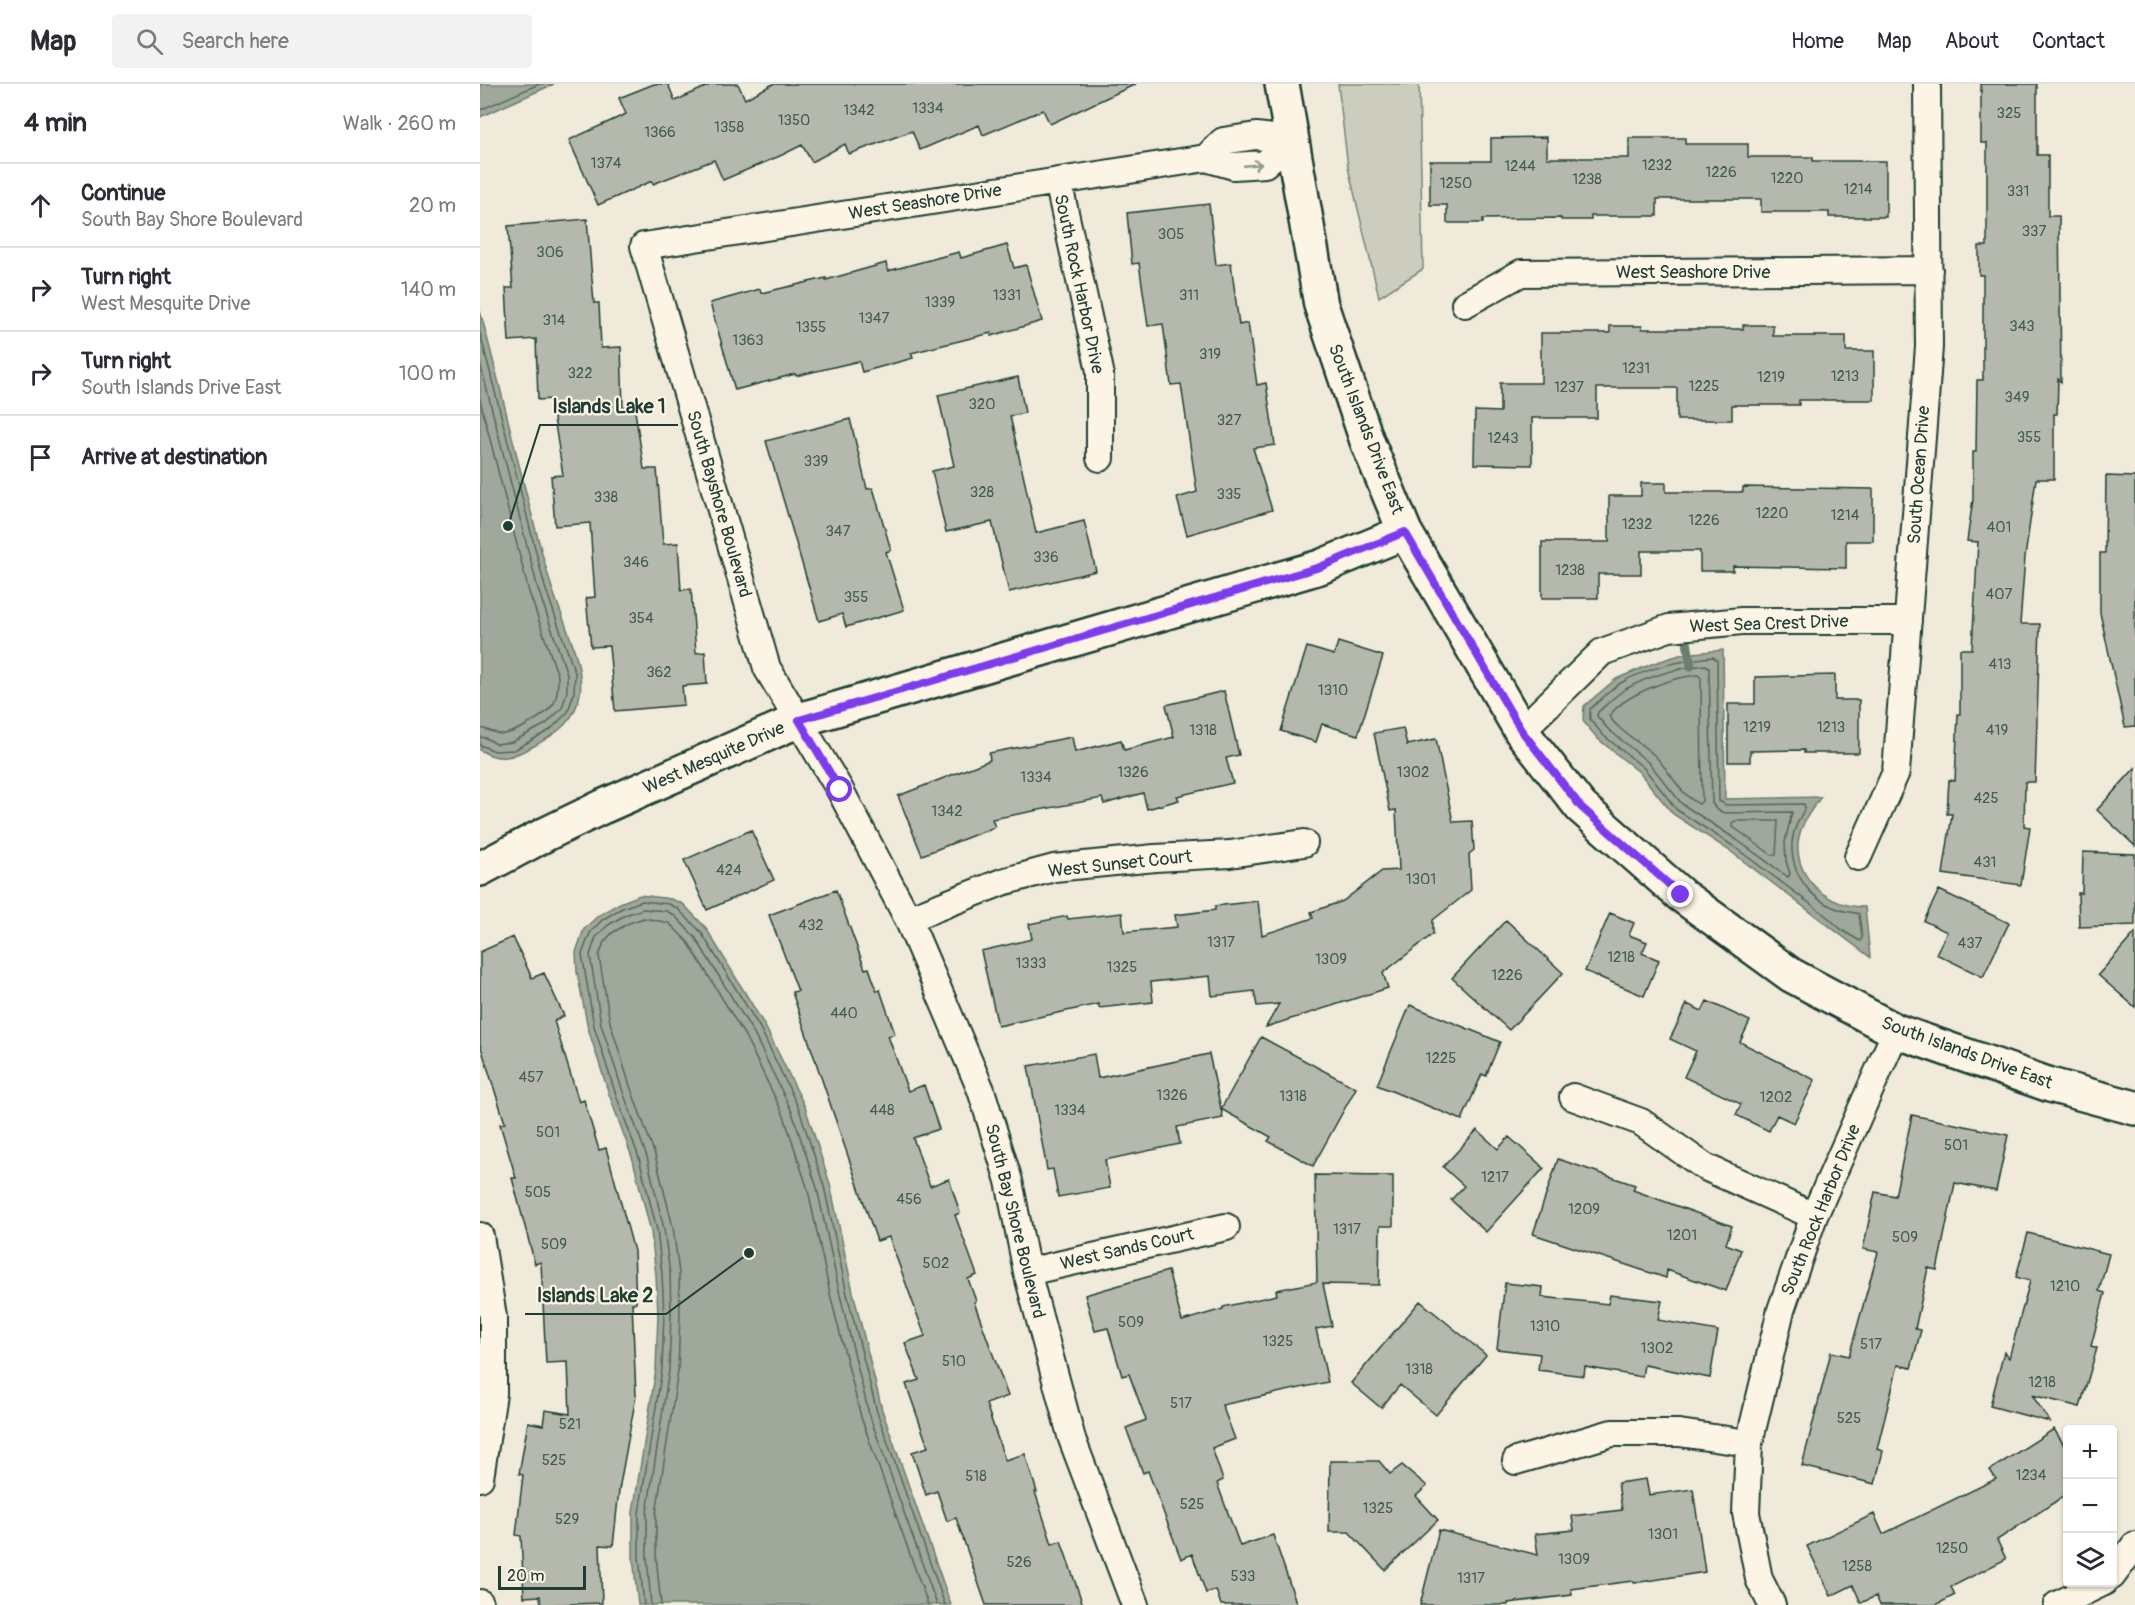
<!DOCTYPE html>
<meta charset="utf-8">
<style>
:root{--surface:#fff;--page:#f2f2f3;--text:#2b2b33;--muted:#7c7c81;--line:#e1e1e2}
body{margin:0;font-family:Pangolin,sans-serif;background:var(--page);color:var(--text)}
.controls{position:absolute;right:18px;bottom:18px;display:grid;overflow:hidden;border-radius:6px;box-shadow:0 2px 4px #0004}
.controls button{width:54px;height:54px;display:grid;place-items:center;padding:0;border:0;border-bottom:2px solid var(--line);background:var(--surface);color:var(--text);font:30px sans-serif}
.scale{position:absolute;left:18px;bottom:15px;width:88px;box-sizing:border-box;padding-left:6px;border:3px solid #1f3d34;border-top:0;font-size:16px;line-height:21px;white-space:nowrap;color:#1f3d34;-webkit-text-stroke:4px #fcf5e5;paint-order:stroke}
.stop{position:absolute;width:18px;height:18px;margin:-14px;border:4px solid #7c3aed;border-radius:50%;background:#fff}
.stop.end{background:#7c3aed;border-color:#fff;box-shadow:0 2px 6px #0008}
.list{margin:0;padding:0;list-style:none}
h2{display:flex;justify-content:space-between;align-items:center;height:78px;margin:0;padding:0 24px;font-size:26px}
h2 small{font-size:20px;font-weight:400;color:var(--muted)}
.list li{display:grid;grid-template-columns:39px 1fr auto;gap:18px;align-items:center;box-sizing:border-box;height:84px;padding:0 24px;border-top:2px solid var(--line)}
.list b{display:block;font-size:22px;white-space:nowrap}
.list p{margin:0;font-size:20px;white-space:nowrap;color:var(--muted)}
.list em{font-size:20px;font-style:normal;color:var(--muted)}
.icon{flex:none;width:33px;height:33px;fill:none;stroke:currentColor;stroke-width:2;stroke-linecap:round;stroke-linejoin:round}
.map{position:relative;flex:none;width:1655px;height:1521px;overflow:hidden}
header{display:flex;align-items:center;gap:36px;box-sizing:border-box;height:84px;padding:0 30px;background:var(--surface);border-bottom:2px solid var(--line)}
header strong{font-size:28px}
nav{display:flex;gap:33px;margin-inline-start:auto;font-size:21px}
.search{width:420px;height:54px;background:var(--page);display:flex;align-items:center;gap:15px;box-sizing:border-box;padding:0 21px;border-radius:6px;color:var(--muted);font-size:22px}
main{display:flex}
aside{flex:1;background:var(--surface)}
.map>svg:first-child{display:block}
.green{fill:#cccdbf;stroke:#76857a;stroke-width:1.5}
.water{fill:#9fa89a;stroke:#6c7d71;stroke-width:1.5}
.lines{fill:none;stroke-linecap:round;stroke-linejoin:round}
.shore{stroke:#52685d;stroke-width:1.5}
.stream{stroke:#6c7d71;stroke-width:9}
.building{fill:#b5b9ad;stroke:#1f3d34;stroke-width:1.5}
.street-casing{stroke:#1f3d34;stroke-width:30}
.secondary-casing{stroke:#1f3d34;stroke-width:38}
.street{stroke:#fcf5e5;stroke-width:26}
.secondary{stroke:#fcf5e5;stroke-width:33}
.oneway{stroke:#8e998c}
.route{stroke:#7c3aed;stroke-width:8}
.labels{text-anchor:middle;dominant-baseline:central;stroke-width:4.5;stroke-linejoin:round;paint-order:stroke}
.number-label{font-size:15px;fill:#445c52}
.street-label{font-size:18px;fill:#1f3d34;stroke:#fcf5e5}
.leader{fill:none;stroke:#1f3d34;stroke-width:2}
.callout-dot{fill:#1f3d34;stroke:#fcf5e5;stroke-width:2}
.callout-label{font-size:20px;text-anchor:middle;font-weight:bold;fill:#1f3d34;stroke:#fcf5e5;stroke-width:4.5;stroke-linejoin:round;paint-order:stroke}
</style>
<header>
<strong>Map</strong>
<div class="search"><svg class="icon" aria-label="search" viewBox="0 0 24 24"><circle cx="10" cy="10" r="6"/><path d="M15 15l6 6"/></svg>Search here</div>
<nav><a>Home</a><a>Map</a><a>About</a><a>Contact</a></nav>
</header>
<main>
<aside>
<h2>4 min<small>Walk · 260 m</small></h2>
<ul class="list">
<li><svg class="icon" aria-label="ahead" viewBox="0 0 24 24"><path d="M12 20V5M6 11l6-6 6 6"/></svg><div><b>Continue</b><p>South Bay Shore Boulevard</p></div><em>20 m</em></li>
<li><svg class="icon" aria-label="right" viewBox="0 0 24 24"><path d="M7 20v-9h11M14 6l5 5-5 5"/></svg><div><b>Turn right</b><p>West Mesquite Drive</p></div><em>140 m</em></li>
<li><svg class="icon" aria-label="right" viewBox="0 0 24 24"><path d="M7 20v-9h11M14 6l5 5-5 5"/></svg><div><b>Turn right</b><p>South Islands Drive East</p></div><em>100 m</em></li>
<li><svg class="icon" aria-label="arrive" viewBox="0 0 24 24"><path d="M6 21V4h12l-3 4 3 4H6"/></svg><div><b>Arrive at destination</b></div></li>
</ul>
</aside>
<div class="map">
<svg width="1655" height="1521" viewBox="0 0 1655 1521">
<rect width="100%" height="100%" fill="#efeada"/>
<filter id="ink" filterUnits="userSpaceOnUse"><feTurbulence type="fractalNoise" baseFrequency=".0167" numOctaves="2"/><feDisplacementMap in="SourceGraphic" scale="12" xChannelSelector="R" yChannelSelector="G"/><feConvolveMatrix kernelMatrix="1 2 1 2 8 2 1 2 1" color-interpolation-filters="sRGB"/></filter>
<g filter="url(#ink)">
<path class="green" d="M858 0H939L943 185 899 213 868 83Z"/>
<path class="water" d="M0 0H74L0 33Z
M0 227C25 317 44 410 71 501 80 531 105 579 100 610 95 637 78 649 54 662 33 673 21 679 0 666Z
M1243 566 1245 715 1341 713C1330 727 1320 741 1318 759 1316 797 1350 823 1385 823L1390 873 1250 767 1193 730 1159 688 1118 655 1103 637 1104 622 1136 595 1174 579 1203 570Z
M160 811 191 815 203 820 226 844 285 942 325 1023 350 1100 373 1208 402 1326 471 1521H158L153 1473V1428L176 1285 178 1229 176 1191 171 1148 153 1076 129 1010 108 944 97 888 96 868 104 845 119 831 140 819Z"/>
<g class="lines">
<path class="shore" d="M0 26 59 0
M0 249 65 503 95 589 94 608 88 628 70 646 34 666 15 667 0 661
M0 279 58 505 87 590V607L82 624 66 640 32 658 16 660 6 654 0 653
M0 316 49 508 78 592C78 601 78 611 74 619 67 631 35 650 22 650 15 650 8 645 0 644
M1233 573 1237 576 1239 717 1246 721 1324 720 1325 724C1319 735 1313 746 1312 759 1310 790 1331 817 1361 826 1366 828 1373 828 1379 830L1382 854 1380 857 1363 847 1344 830 1253 762 1197 726 1164 684 1123 651 1110 635V625C1120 617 1129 607 1139 600 1165 584 1203 576 1233 573Z
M1226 581 1229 584 1232 719 1236 725 1244 729 1312 728 1305 758 1306 777 1310 790 1308 793 1257 756 1202 720 1169 679 1128 645 1117 632 1118 628C1126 621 1135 612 1144 606 1168 592 1199 584 1226 581Z
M1218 591 1221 594 1222 717 1219 720C1199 710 1191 688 1175 672 1161 658 1140 649 1129 632 1145 610 1192 593 1218 591Z
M1255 737H1298L1296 771H1292L1253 743 1252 739Z
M164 1521 159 1473V1429L182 1285 184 1229 182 1190 177 1146 159 1074 135 1008 114 942 102 870 110 849 122 836 142 824 162 817 189 820 198 825 221 848 280 944 319 1025 344 1102 367 1210 397 1328 465 1521
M171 1521 167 1472V1429L189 1286 191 1229 190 1190 184 1145 167 1073 142 1005 121 940 110 871 116 853 127 842 145 831 163 825 186 827 194 831 215 853 273 948 312 1028 337 1104 360 1211 389 1330 457 1521
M181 1521 176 1472V1430L198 1287 200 1229 199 1189 193 1143 175 1071 150 1002 130 938 119 872 124 858 132 849 149 839 164 834 189 839 208 858 265 952 304 1032 328 1106 351 1214 381 1333 448 1521"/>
<path class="stream" d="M1205 545 1211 582"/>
</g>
<path class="building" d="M174 0H188L195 17 232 0H258L265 15 293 0H656L570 40 563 26 503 51 499 41 440 66 432 47 369 70 365 60 332 78 322 61 302 71 243 96 234 76 173 100 172 97 118 121 89 56 146 30 139 14Z
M1501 0H1557V71H1568V132H1579L1581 298 1578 295 1577 330H1574V395H1556L1545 473 1540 540H1560L1555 698H1545L1544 742 1550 743 1541 801 1463 790 1472 730H1467L1469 696 1475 697 1478 630H1480V565H1492L1498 458 1487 457 1493 415V368H1496L1497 296H1503V191H1499V162H1507V59H1501Z
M1067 53V74H1149V54H1205V60H1268V73H1333V77H1406V133H1349V128H1281V115H1177V132H1111V136H1081V134L1003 135V139H967V121H950V77H1011V54Z
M729 120 736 181 751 179 759 241 768 239 777 301 786 299 795 361 773 364 792 426 707 451 697 414 717 408 701 300 691 301 683 240 668 242 659 179 652 180 647 129Z
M107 135 114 219H119L121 264 141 263 143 323 154 321 164 385H177L183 460 198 459 201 506 211 505 216 569 225 568 227 600 202 602 204 621 135 627 129 562 111 563 106 514 115 513 110 439 75 442 71 392 83 391 71 315 58 316 56 255 29 257 26 204H33L28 142Z
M527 161 534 184 546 181 562 237 511 252V249L431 269 433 274 382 288 379 277 316 292 315 290 255 306 230 219 280 205 281 209 346 194V196L406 179 408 187 479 168 481 174Z
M1263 241H1293V252H1366V267H1394V316H1319V321H1252V336H1197V304H1117V334H1052V381L994 380 995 327 1020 328V299H1061V249H1130V242H1162V245H1263Z
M538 293 545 329 530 332 556 449 604 437 616 487 529 508 512 438 466 448 452 387 474 382 458 311Z
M370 335 387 405 393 404 411 466 406 468 424 526 366 543 362 530 339 537 286 357Z
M1626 392 1655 393V642L1645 643 1620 529V469H1625Z
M1161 399H1186V408H1263V403L1393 405V457H1366V484L1253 482V487H1220V467H1161V490H1118V514H1062V458H1129V412H1161Z
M858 558 903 572 878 651 842 640 836 658 801 647 827 563 854 571Z
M1355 591V616H1379V669H1324V666L1270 667V678H1248V620H1275V593Z
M744 607 759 671 746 674 753 699 697 712 699 716 667 725 663 709 624 720 622 714 512 735 515 743 442 771 418 712 510 676 509 669 592 653 595 668 641 656 644 666 694 653 686 621Z
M923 644 927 661 956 655 973 738 992 737 994 766 989 770 991 806 953 836V850L903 889 908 904 786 943 799 920 777 922 774 907 732 912 730 892 671 898 673 918 619 924V920L518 942 501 867 552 855 549 840 587 832 588 835 642 829 644 848 697 843 695 831 735 826V822L778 817 782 851 833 834 831 828 863 817 902 787 919 786 916 726 910 727 894 649Z
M1655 684V762L1617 726Z
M271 746 294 796 227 826 204 776Z
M1603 768 1655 770V841L1599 843 1598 809H1602Z
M356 806 385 885 389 884 397 907 400 906 415 950 408 952 428 1007 444 1001 459 1045 433 1054 450 1102 469 1095 480 1129 475 1131 497 1191 488 1195 496 1217 494 1218 528 1312 506 1320 525 1376 545 1370 557 1408H555L572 1460 581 1457 603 1521H506L476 1434 467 1437 457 1407 446 1411 432 1368 448 1363 426 1300 439 1296 425 1259 445 1252 409 1153 397 1157 312 908 318 907 289 831Z
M1459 806 1529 839 1503 893 1456 870 1467 848 1444 837Z
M1130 829 1154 839 1149 851 1167 858 1162 869 1179 876 1164 912 1105 887Z
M1026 836 1083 889 1029 946 972 894Z
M1655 849V923L1618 891Z
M33 853 52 894 64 889 84 932 74 937 99 1018 104 1016 119 1066 126 1064 154 1167 156 1219H152L156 1312 139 1406 133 1462 120 1461 122 1519 61 1521 60 1512 44 1513 41 1452 36 1451 43 1391 39 1390 48 1338 63 1341 65 1326 90 1330 88 1278 66 1279 61 1178 55 1180 32 1094H36L20 1040 25 1039 0 960V868Z
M1227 917 1270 937 1260 958 1335 996 1314 1039 1297 1031 1289 1047 1256 1031 1261 1020 1204 993 1216 967 1190 955 1207 920 1222 927Z
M930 921 1020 958 1006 992 1002 990 982 1036 897 1001Z
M781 953 876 1004 833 1082 788 1057 791 1053 741 1025 743 1034 697 1043 700 1060 625 1076 630 1104 578 1113 573 1085 567 1086 548 982 614 970 618 994 729 970 741 1025Z
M1432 1031 1528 1051 1516 1107 1475 1099 1457 1186 1448 1184 1435 1245 1441 1246 1431 1284 1418 1281 1397 1365 1403 1367 1395 1400 1322 1382 1351 1268 1369 1272 1398 1168 1383 1165 1395 1108 1415 1112Z
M997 1046 1018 1065 1029 1053 1064 1084 1006 1148 971 1116 984 1102 963 1083Z
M1078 1075 1155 1101 1153 1106 1252 1142 1246 1160 1261 1166 1246 1207 1187 1186 1186 1194 1053 1150Z
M835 1091 913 1092V1142H900L899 1201 843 1200 852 1242 836 1245 848 1298 742 1321 755 1355 732 1364 743 1396 737 1399 760 1462 793 1451 817 1521H741L736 1506 726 1509 712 1470 701 1475 668 1387 663 1389 646 1344 666 1336 649 1290 642 1292 628 1244 615 1247 605 1211 688 1187 702 1237 743 1225V1223L797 1211 796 1206 837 1198Z
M1548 1149 1629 1170 1619 1207 1625 1209 1611 1262 1617 1264 1600 1323 1552 1311 1570 1338 1510 1322 1524 1268 1529 1274 1550 1197 1536 1193Z
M1025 1199 1063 1203 1062 1213 1128 1220 1130 1211 1182 1217 1178 1236 1238 1247 1230 1294 1164 1281 1162 1293 1105 1283 1104 1292 1058 1286 1060 1270 1017 1265Z
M940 1217 1006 1271 956 1331 920 1301 901 1324 871 1299Z
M1574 1345 1587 1366V1410L1517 1456 1526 1475 1471 1503 1475 1511 1456 1521H1400L1396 1512 1381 1519 1373 1501 1351 1512 1327 1462 1394 1430 1403 1450 1516 1395 1510 1386Z
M850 1377H899L910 1390 922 1381 947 1402 936 1412 958 1436 905 1486 869 1448H849Z
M1166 1395 1169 1411 1213 1405 1225 1488 1154 1499 1153 1497 1091 1505 1092 1511 1028 1519V1521H940L959 1446 1058 1471 1055 1450 1094 1446 1092 1432 1142 1426 1138 1399Z"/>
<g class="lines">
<defs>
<path id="street" d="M726 74 743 57 776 52 811 56
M578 97 620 287V374
M985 220 1041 189 1449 186
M1041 647 1122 568 1189 544 1262 537H1428
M1378 773 1416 688 1449 263 1447 0
M428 835 522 798 574 784 675 774 750 770 824 759
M1093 1013 1161 1038 1225 1083 1334 1132
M0 1152 13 1233V1310L0 1394
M547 1188 746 1143
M1036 1377 1132 1349H1199L1269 1359
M1632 1492 1655 1461
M0 1519V1521
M655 1521 592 1355 547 1188 529 1097 501 1006 428 835 360 706 287 584 164 162 726 74 754 82 785 80 811 56
M1292 1521 1279 1495 1266 1429 1269 1359 1301 1226 1334 1132 1416 947
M1577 1521 1624 1498"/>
<path id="secondary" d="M802 0 841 221 887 357 925 448 1041 647 1101 723 1201 811 1311 891 1416 947 1570 1001 1655 1024
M0 785 64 751 122 723 319 636 840 483 925 448"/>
</defs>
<use href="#street" class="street-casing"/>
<use href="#secondary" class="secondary-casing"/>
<use href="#street" class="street"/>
<use href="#secondary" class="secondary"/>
</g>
<defs><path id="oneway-shaft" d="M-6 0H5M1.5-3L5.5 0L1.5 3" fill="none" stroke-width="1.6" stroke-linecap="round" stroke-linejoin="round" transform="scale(1.5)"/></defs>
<use class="oneway" href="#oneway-shaft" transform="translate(773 81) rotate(-5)"/>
</g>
<g class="lines" filter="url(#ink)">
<path class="route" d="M360 706 319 636 840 483 925 448 1041 646 1101 723 1201 811"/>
</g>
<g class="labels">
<g class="number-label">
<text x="448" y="24">1334</text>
<text x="379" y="26">1342</text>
<text x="1529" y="29">325</text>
<text x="314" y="36">1350</text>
<text x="249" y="43">1358</text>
<text x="180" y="48">1366</text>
<text x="126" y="79">1374</text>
<text x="1177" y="81">1232</text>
<text x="1040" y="82">1244</text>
<text x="1241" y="88">1226</text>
<text x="1307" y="94">1220</text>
<text x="1107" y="95">1238</text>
<text x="976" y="99">1250</text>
<text x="1378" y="105">1214</text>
<text x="1538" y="107">331</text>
<text x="1554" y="147">337</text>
<text x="691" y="150">305</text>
<text x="70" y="168">306</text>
<text x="527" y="211">1331</text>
<text x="709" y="211">311</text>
<text x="460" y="218">1339</text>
<text x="394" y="234">1347</text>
<text x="74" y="236">314</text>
<text x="1542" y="242">343</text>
<text x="331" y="243">1355</text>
<text x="268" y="256">1363</text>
<text x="730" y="270">319</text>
<text x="1156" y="284">1231</text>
<text x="100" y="289">322</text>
<text x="1365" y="292">1213</text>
<text x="1291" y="293">1219</text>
<text x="1224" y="302">1225</text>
<text x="1089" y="303">1237</text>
<text x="1537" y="313">349</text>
<text x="502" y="320">320</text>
<text x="749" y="336">327</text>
<text x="1549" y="353">355</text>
<text x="1023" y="354">1243</text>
<text x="336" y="377">339</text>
<text x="502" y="408">328</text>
<text x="749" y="410">335</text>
<text x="126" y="413">338</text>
<text x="1292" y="429">1220</text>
<text x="1365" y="431">1214</text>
<text x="1224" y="436">1226</text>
<text x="1157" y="440">1232</text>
<text x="1519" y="443">401</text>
<text x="358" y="447">347</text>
<text x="566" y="473">336</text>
<text x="156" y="478">346</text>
<text x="1090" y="486">1238</text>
<text x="1519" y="510">407</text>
<text x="376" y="513">355</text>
<text x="161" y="534">354</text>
<text x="1520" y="580">413</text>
<text x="179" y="588">362</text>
<text x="853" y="606">1310</text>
<text x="1277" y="643">1219</text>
<text x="1351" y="643">1213</text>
<text x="723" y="646">1318</text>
<text x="1517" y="646">419</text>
<text x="653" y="688">1326</text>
<text x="933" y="688">1302</text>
<text x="556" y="693">1334</text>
<text x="1506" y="714">425</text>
<text x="467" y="727">1342</text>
<text x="1505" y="778">431</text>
<text x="249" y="786">424</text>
<text x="941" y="795">1301</text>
<text x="331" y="841">432</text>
<text x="741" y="858">1317</text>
<text x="1490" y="859">437</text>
<text x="1141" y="873">1218</text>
<text x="851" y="875">1309</text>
<text x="551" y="879">1333</text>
<text x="642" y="883">1325</text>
<text x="1027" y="891">1226</text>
<text x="364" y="929">440</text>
<text x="961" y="974">1225</text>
<text x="51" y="993">457</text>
<text x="692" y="1011">1326</text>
<text x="813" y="1012">1318</text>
<text x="1296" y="1013">1202</text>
<text x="402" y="1026">448</text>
<text x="590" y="1026">1334</text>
<text x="68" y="1048">501</text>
<text x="1476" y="1061">501</text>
<text x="1015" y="1093">1217</text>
<text x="58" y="1108">505</text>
<text x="429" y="1115">456</text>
<text x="1104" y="1125">1209</text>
<text x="867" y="1145">1317</text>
<text x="1202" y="1151">1201</text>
<text x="1425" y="1153">509</text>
<text x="74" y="1160">509</text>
<text x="456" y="1179">502</text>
<text x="1585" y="1202">1210</text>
<text x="651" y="1238">509</text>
<text x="1065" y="1242">1310</text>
<text x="798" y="1257">1325</text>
<text x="1391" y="1260">517</text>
<text x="1177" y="1264">1302</text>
<text x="474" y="1277">510</text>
<text x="939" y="1285">1318</text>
<text x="1562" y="1298">1218</text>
<text x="701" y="1319">517</text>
<text x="1369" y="1334">525</text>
<text x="90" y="1340">521</text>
<text x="74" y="1376">525</text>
<text x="1551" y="1391">1234</text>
<text x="496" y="1392">518</text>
<text x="712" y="1420">525</text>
<text x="898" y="1424">1325</text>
<text x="87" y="1435">529</text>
<text x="1183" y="1450">1301</text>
<text x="1472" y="1464">1250</text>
<text x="1094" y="1475">1309</text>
<text x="539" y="1478">526</text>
<text x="1377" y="1482">1258</text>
<text x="763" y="1492">533</text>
<text x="991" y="1494">1317</text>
</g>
<g class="street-label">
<text transform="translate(445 118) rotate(-9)">West Seashore Drive</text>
<text x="1213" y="188">West Seashore Drive</text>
<text transform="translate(599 200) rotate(78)">South Rock Harbor Drive</text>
<text transform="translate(886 345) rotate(69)">South Islands Drive East</text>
<text transform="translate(1439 391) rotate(-86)">South Ocean Drive</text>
<text transform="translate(239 420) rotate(74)">South Bayshore Boulevard</text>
<text transform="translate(1289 540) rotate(-2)">West Sea Crest Drive</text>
<text transform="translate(234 674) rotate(-24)">West Mesquite Drive</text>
<text transform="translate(640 780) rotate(-6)">West Sunset Court</text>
<text transform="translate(1487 969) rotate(20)">South Islands Drive East</text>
<text transform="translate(1341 1126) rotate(-68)">South Rock Harbor Drive</text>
<text transform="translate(535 1137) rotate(76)">South Bay Shore Boulevard</text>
<text transform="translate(647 1165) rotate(-13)">West Sands Court</text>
</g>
</g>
<path class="leader" d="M28 442L60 341H198M269 1169L186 1230H45"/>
<g class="callout-dot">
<circle cx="28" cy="442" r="6"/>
<circle cx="269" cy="1169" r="6"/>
</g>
<g class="callout-label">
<text x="129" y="329">Islands Lake 1</text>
<text x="115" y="1218">Islands Lake 2</text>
</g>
</svg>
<div class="controls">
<button>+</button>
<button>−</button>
<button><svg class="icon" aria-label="layers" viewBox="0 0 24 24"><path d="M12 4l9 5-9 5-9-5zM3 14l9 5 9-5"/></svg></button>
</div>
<div class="scale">20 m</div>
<div class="stop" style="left:360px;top:706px"></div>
<div class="stop end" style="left:1201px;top:811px"></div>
</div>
</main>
